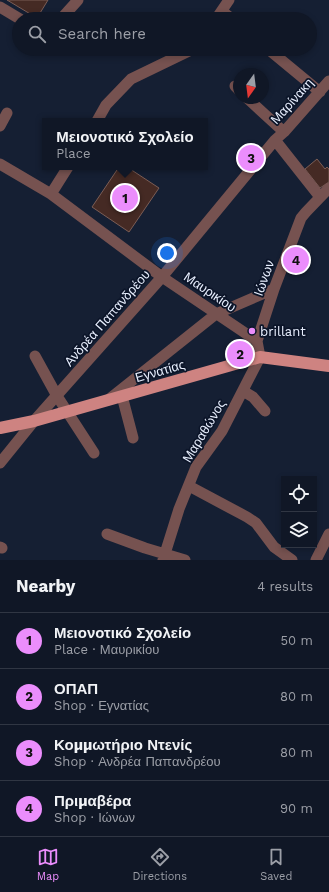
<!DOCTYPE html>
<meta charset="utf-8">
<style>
:root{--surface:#101726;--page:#19202e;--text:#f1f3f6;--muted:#9c9fa7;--line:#303643;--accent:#eb8dfc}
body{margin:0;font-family:"Work Sans",sans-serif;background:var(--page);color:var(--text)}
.controls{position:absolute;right:12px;bottom:12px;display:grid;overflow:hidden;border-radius:0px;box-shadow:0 2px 6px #0003}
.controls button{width:36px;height:36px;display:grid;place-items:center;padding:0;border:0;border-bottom:1px solid var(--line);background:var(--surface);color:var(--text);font:20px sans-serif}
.compass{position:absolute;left:233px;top:68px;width:36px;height:36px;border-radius:50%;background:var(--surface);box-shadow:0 2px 6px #0003;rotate:194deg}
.you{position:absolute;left:167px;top:253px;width:14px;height:14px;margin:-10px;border:3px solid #fff;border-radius:50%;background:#1a73e8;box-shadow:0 0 0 6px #1a73e833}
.badge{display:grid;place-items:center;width:26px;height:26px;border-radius:50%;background:var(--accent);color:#111;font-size:13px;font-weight:700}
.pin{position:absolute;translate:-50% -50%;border:2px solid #fff;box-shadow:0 1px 4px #0006}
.popup{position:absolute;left:42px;top:118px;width:166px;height:52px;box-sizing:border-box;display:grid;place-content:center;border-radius:0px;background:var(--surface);filter:drop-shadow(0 1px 3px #0005);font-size:13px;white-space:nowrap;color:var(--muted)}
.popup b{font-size:15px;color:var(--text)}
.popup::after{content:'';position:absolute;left:50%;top:100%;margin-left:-8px;border:8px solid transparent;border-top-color:var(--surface)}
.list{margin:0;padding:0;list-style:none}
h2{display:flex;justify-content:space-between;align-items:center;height:52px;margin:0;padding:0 16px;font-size:17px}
h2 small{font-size:13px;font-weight:400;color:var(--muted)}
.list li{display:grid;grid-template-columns:26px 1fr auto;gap:12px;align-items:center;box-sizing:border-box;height:56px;padding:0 16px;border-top:1px solid var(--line)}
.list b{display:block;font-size:15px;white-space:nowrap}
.list p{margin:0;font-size:13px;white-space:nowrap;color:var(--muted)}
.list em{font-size:13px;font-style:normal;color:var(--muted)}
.icon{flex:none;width:22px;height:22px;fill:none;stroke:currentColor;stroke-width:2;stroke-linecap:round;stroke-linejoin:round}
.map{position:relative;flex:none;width:329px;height:560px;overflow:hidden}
.search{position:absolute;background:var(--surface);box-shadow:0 2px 6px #0003;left:12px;right:12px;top:12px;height:44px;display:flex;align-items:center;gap:10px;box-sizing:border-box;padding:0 14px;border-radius:22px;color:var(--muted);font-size:15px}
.sheet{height:276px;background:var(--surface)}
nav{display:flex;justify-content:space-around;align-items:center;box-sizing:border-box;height:56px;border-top:1px solid var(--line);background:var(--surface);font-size:11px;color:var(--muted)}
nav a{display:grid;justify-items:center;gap:2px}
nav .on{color:var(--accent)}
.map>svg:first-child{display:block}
.building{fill:#452a24;stroke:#7b5d55}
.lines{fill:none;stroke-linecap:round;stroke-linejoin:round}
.minor{stroke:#765250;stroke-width:11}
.major{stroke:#ce8381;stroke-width:12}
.poi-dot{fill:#eb8dfc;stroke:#0c1529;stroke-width:1.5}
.labels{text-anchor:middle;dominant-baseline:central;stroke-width:3.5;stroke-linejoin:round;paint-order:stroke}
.street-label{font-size:13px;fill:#e8effe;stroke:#0c1529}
.poi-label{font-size:13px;fill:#e8effe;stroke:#0c1529;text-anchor:start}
</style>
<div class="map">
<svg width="329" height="560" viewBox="0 0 329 560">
<rect width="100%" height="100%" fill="#151f33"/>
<path class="building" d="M7 0H48L37 18Z
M317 159 325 169 327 167 329 169V182L320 188 305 169Z
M119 167H127L159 188 129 232 92 207Z"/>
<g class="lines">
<path class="minor" d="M0 7 20 19
M222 11 232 19
M61 19 78 0
M216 19 229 0
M268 49 320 92
M235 86 239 90
M247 98 284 132
M97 121 106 105 131 79 193 49
M0 126 7 113
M275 140 320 197
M0 164 51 194 162 277 257 341
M51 194 68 167
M35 356 57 396 94 453
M243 391 253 397 265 411
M122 396 133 438
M108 400 216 314 274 289
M0 463 34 421 162 277 275 140 284 132 329 81
M189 486 247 517 256 523 274 547 292 560
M107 534 145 548 185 560
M0 547 2 548
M163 560 179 509 196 467 222 431 260 357 257 341 274 289 301 218 306 212 329 188
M316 560 329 534"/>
<path class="major" d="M0 428 34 421 260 357 329 366"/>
</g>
<circle class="poi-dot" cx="252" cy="331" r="4"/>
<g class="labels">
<g class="street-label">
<text transform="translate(292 101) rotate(-48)">Μαρίνακη</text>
<text transform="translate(264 278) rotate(-70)">Ιώνων</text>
<text transform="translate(210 292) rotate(34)">Μαυρικίου</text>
<text transform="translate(107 318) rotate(-49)">Ανδρέα Παπανδρέου</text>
<text transform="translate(160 371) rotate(-16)">Εγνατίας</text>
<text transform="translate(204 431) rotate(-59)">Μαραθώνος</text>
</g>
<g class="poi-label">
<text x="260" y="331">brillant</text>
</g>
</g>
</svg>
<div class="controls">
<button><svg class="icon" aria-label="locate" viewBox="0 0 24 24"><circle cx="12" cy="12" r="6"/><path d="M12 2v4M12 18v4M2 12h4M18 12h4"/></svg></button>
<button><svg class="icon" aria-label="layers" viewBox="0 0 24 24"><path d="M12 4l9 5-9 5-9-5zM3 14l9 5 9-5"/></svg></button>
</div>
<svg class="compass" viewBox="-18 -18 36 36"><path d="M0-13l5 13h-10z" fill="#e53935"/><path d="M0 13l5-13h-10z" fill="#9c9fa7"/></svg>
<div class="you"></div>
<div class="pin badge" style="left:125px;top:198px">1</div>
<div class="popup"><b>Μειονοτικό Σχολείο</b>Place</div>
<div class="pin badge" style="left:240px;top:354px">2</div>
<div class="pin badge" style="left:251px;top:158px">3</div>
<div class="pin badge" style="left:296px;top:260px">4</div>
<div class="search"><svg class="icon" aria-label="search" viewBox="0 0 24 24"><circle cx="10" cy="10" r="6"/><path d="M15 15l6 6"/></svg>Search here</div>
</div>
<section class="sheet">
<h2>Nearby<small>4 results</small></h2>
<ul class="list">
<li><span class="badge">1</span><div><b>Μειονοτικό Σχολείο</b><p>Place · Μαυρικίου</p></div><em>50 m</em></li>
<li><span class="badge">2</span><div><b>ΟΠΑΠ</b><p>Shop · Εγνατίας</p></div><em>80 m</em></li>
<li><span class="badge">3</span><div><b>Κομμωτήριο Ντενίς</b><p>Shop · Ανδρέα Παπανδρέου</p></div><em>80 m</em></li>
<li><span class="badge">4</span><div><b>Πριμαβέρα</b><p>Shop · Ιώνων</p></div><em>90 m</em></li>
</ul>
</section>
<nav>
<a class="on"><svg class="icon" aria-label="map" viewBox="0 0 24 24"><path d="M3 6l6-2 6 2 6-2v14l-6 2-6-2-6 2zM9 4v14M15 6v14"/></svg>Map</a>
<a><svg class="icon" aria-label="directions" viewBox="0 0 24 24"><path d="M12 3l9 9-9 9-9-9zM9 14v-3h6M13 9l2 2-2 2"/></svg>Directions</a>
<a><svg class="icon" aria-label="saved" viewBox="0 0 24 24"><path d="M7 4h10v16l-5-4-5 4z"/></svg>Saved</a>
</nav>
